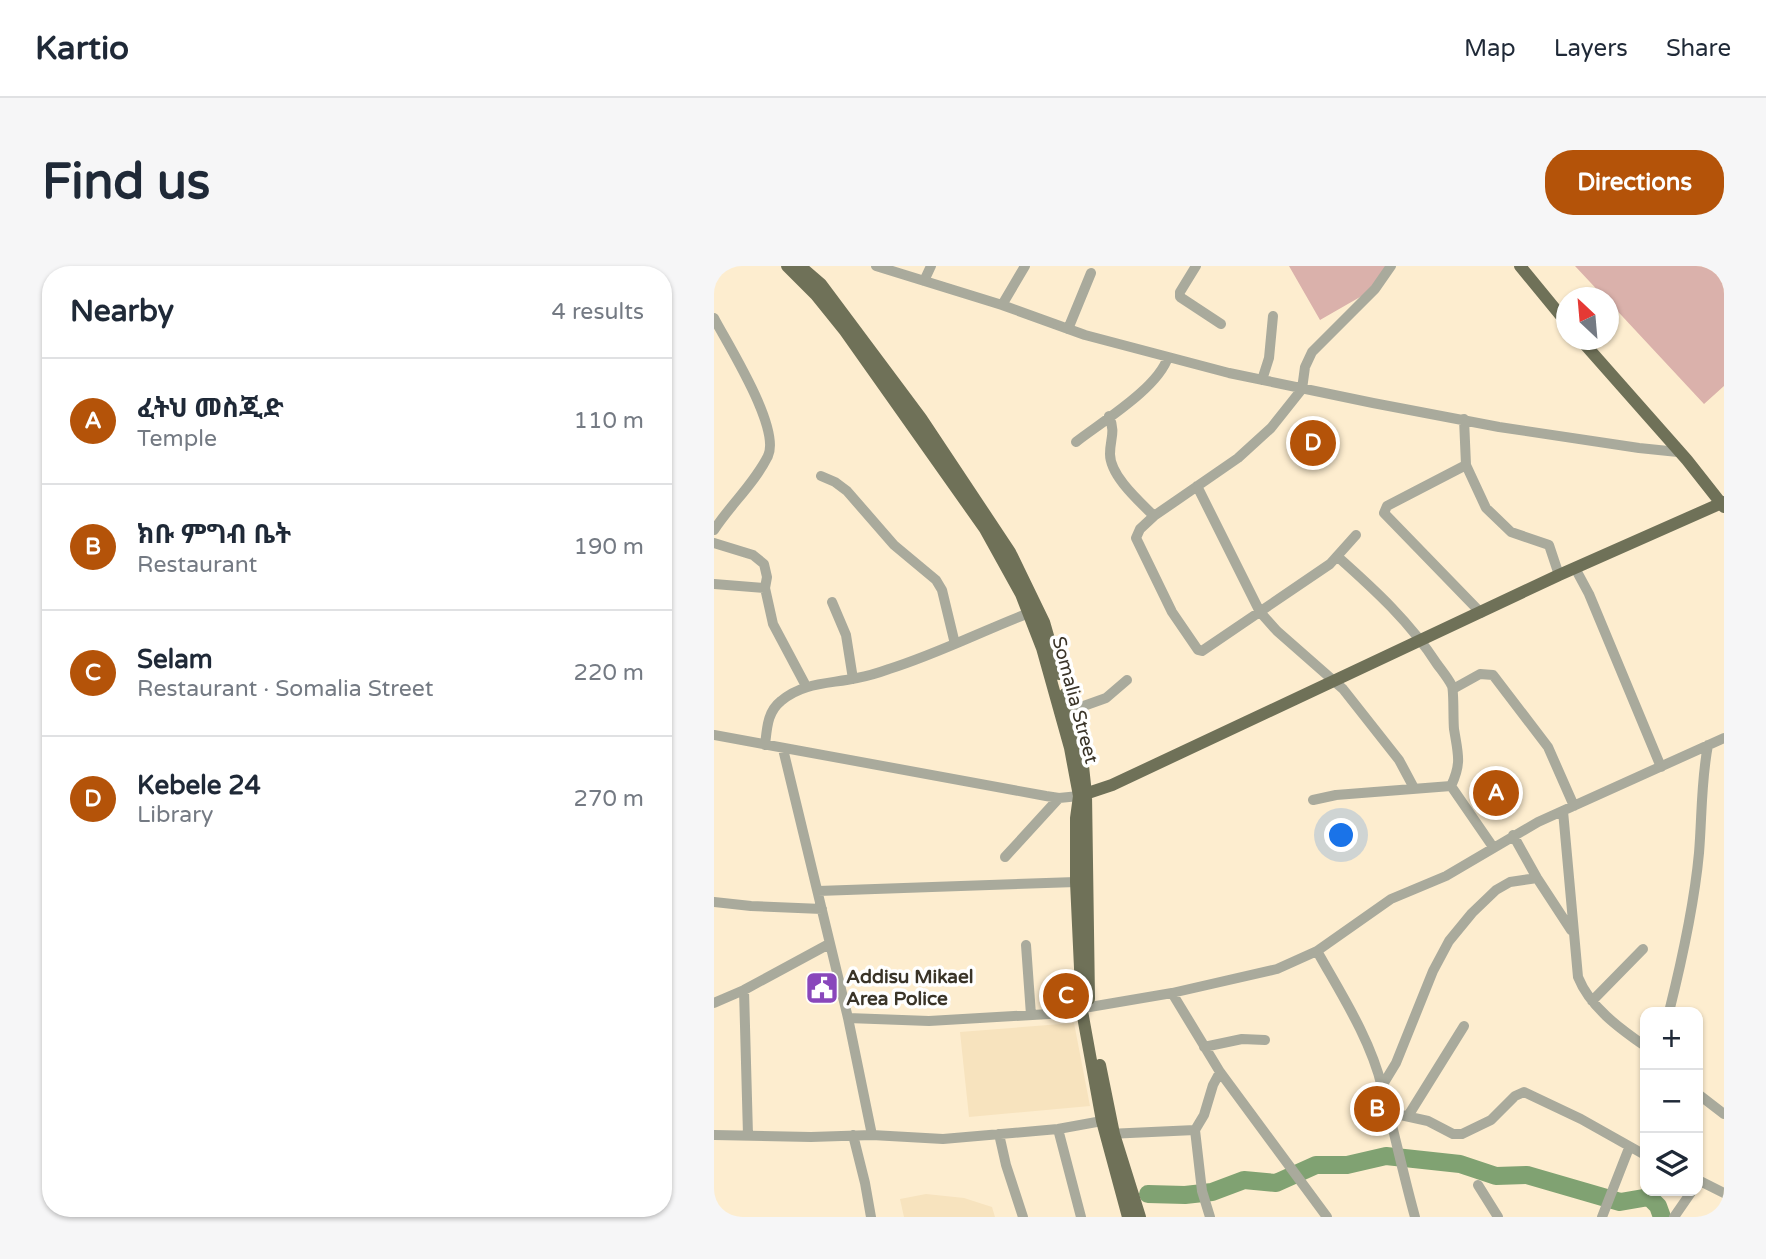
<!DOCTYPE html>
<meta charset="utf-8">
<style>
:root{--surface:#fff;--page:#f6f6f7;--text:#1f2937;--muted:#747a83;--line:#e0e1e3;--accent:#b45309}
body{margin:0;font-family:"Varela Round","Noto Sans Ethiopic",sans-serif;background:var(--page);color:var(--text)}
.controls{position:absolute;right:21px;bottom:21px;display:grid;overflow:hidden;border-radius:14px;box-shadow:0 2px 5px #0004}
.controls button{width:63px;height:63px;display:grid;place-items:center;padding:0;border:0;border-bottom:2px solid var(--line);background:var(--surface);color:var(--text);font:35px sans-serif}
.compass{position:absolute;left:842px;top:21px;width:63px;height:63px;border-radius:50%;background:var(--surface);box-shadow:0 2px 5px #0004;rotate:334deg}
.you{position:absolute;left:628px;top:570px;width:24px;height:24px;margin:-18px;border:5px solid #fff;border-radius:50%;background:#1a73e8;box-shadow:0 0 0 10px #1a73e833}
.badge{display:grid;place-items:center;width:46px;height:46px;border-radius:50%;background:var(--accent);color:#fff;font-size:23px;font-weight:700}
.pin{position:absolute;translate:-50% -50%;border:4px solid #fff;box-shadow:0 2px 7px #0006}
.list{margin:0;padding:0;list-style:none}
h2{display:flex;justify-content:space-between;align-items:center;height:91px;margin:0;padding:0 28px;font-size:30px}
h2 small{font-size:23px;font-weight:400;color:var(--muted)}
.list li{display:grid;grid-template-columns:46px 1fr auto;gap:21px;align-items:center;box-sizing:border-box;height:126px;padding:0 28px;border-top:2px solid var(--line)}
.list b{display:block;font-size:26px;white-space:nowrap}
.list p{margin:0;font-size:23px;white-space:nowrap;color:var(--muted)}
.list em{font-size:23px;font-style:normal;color:var(--muted)}
.icon{flex:none;width:38px;height:38px;fill:none;stroke:currentColor;stroke-width:2;stroke-linecap:round;stroke-linejoin:round}
.map{position:relative;flex:none;width:1010px;height:951px;overflow:hidden;border-radius:28px}
header{display:flex;align-items:center;gap:42px;box-sizing:border-box;height:98px;padding:0 35px;background:var(--surface);border-bottom:2px solid var(--line)}
header strong{font-size:33px}
nav{display:flex;gap:38px;margin-inline-start:auto;font-size:24px}
.intro{display:flex;align-items:center;justify-content:space-between;box-sizing:border-box;height:168px;padding:0 42px}
h1{margin:0;font-size:49px}
.button{padding:18px 32px;border-radius:28px;background:var(--accent);color:#fff;font-size:24px;font-weight:700}
main{display:flex;gap:42px;padding:0 42px}
aside{flex:1;background:var(--surface);border-radius:28px;box-shadow:0 2px 5px #0004}
.map>svg:first-child{display:block}
.built{fill:#f7e3be}
.green{fill:#dab1ab}
.lines{fill:none;stroke-linecap:round;stroke-linejoin:round}
.river{stroke:#80a272;stroke-width:18}
.minor{stroke:#a9aa9c;stroke-width:10}
.major{stroke:#6f7158;stroke-width:12}
.labels{text-anchor:middle;dominant-baseline:central;stroke-width:7;stroke-linejoin:round;paint-order:stroke}
.street-label{font-size:19px;fill:#3a3428;stroke:#fff}
.poi-label{font-size:19px;font-weight:bold;fill:#3a3428;stroke:#fff;text-anchor:start}
</style>
<header>
<strong>Kartio</strong>
<nav><a>Map</a><a>Layers</a><a>Share</a></nav>
</header>
<div class="intro"><h1>Find us</h1><a class="button">Directions</a></div>
<main>
<aside>
<h2>Nearby<small>4 results</small></h2>
<ul class="list">
<li><span class="badge">A</span><div><b>ፈትህ መስጂድ</b><p>Temple</p></div><em>110 m</em></li>
<li><span class="badge">B</span><div><b>ክቡ ምግብ ቤት</b><p>Restaurant</p></div><em>190 m</em></li>
<li><span class="badge">C</span><div><b>Selam</b><p>Restaurant · Somalia Street</p></div><em>220 m</em></li>
<li><span class="badge">D</span><div><b>Kebele 24</b><p>Library</p></div><em>270 m</em></li>
</ul>
</aside>
<div class="map">
<svg width="1010" height="951" viewBox="0 0 1010 951">
<rect width="100%" height="100%" fill="#fdedcf"/>
<path class="built" d="M360 757 376 840 255 851 246 766Z
M212 928 250 932 278 941 281 951H190L186 933Z"/>
<path class="green" d="M575 0H673L660 23 606 54Z
M861 0H1010V120L990 138 895 36 894 32 890 31Z"/>
<g class="lines">
<path class="river" d="M434 928 471 929 498 926 530 914 562 917 602 899H633L672 890 746 898 782 910 813 909 906 936 935 931 944 940 948 951"/>
<path class="minor" d="M162 0 288 39 371 69 515 107 659 137 785 161 925 182 964 186
M482 0 466 26V31L507 58
M210 15 217 0
M288 39 311 0
M0 52C14 79 67 162 54 190 40 218 17 238 0 264
M354 63 377 7
M548 114 555 92 559 50
M395 150C402 167 396 172 396 188 396 210 426 236 440 250
M750 153 752 199 772 242 797 266 835 279 845 309
M362 176C389 155 444 122 454 91
M752 199 673 240 670 247 767 347
M107 210 121 216 133 225 180 279 222 314 228 324 241 378
M483 220 546 346 563 365 629 423 685 494 700 522
M642 269 616 298 488 385 484 384 458 346 422 272 426 263 440 250 524 192 557 162 588 123 591 101 598 86 661 23 677 0
M0 277 39 289 50 298 53 311 51 322 59 358 92 420
M624 291C661 324 696 356 723 398 728 405 734 412 738 420 740 426 739 453 740 463 744 488 748 497 737 520
M861 302 875 328 947 501
M0 318 51 322
M118 336 132 369 139 413
M739 423 766 408 779 409 834 481 860 540
M350 447 392 432 413 414
M0 469 332 530 345 532 365 530
M51 479C53 463 53 446 67 435 89 416 116 418 143 412 154 410 164 407 175 403 223 388 268 365 315 347
M69 483 134 752 158 869
M737 520 779 581
M599 534 622 529 737 520
M849 545 864 711C876 741 905 762 931 780
M799 569 823 612 857 664
M291 591 345 532
M104 625 362 616
M0 636 37 640 108 643
M312 679 317 749
M603 685C627 728 656 772 668 821 680 864 689 908 701 951
M30 724 34 869
M458 727 506 806 613 951
M878 735 929 683
M0 737 30 724 115 678
M955 746C968 694 980 641 985 587 988 551 987 515 994 479
M134 752 215 755 335 748 458 727 563 703 603 685 677 633 732 610 824 556 1010 472
M490 781 528 773 551 774
M668 820 682 797 719 705 735 675 758 647 782 624 796 616 823 612
M984 828 1010 848
M673 846 714 855 739 868H748L777 854 801 830 810 826 867 853 931 889
M694 850 750 760
M344 863 367 951
M285 868 292 899 309 951
M394 868 481 864
M0 869 97 871 158 869 229 873 344 863 388 855
M139 869 151 917 157 951
M984 914 1010 927
M764 919 784 951
M496 951 488 925 481 864 490 849 499 819 506 806
M888 951 915 882
M960 951 978 925"/>
<path class="major" d="M73 0 102 29 131 65 271 263 307 328 328 382 356 482 365 530 362 552V616L368 745 388 855 414 951
M86 0 107 18 207 152 296 286 330 356 345 408
M806 0 852 56
M867 74 973 194 1010 241
M351 428 368 491 372 528 375 733
M365 530 398 519 845 309 1010 236
M386 799 400 868 426 951"/>
</g>
<defs>
<symbol id="civic-square" viewBox="-11 -11 22 22"><rect x="-9" y="-9" width="18" height="18" rx="4" fill="#8947bb" stroke="#fff"/><path d="M-.6-6.5H3V-4.5H.6V-3L4-1V1h2V6H-6V1h2V-1L-.6-3ZM-1.2 2.5V6h2.4V2.5Z" fill="#fff"/></symbol>
</defs>
<g fill-rule="evenodd">
<use href="#civic-square" x="89" y="703" width="38" height="38"/>
</g>
<g class="labels">
<g class="street-label">
<text transform="translate(361 434) rotate(75)">Somalia Street</text>
</g>
<g class="poi-label">
<text x="132" y="711">Addisu Mikael<tspan x="132" dy="22">Area Police</tspan></text>
</g>
</g>
</svg>
<div class="controls">
<button>+</button>
<button>−</button>
<button><svg class="icon" aria-label="layers" viewBox="0 0 24 24"><path d="M12 4l9 5-9 5-9-5zM3 14l9 5 9-5"/></svg></button>
</div>
<svg class="compass" viewBox="-18 -18 36 36"><path d="M0-13l5 13h-10z" fill="#e53935"/><path d="M0 13l5-13h-10z" fill="#747a83"/></svg>
<div class="you"></div>
<div class="pin badge" style="left:782px;top:527px">A</div>
<div class="pin badge" style="left:663px;top:843px">B</div>
<div class="pin badge" style="left:352px;top:730px">C</div>
<div class="pin badge" style="left:599px;top:177px">D</div>
</div>
</main>
